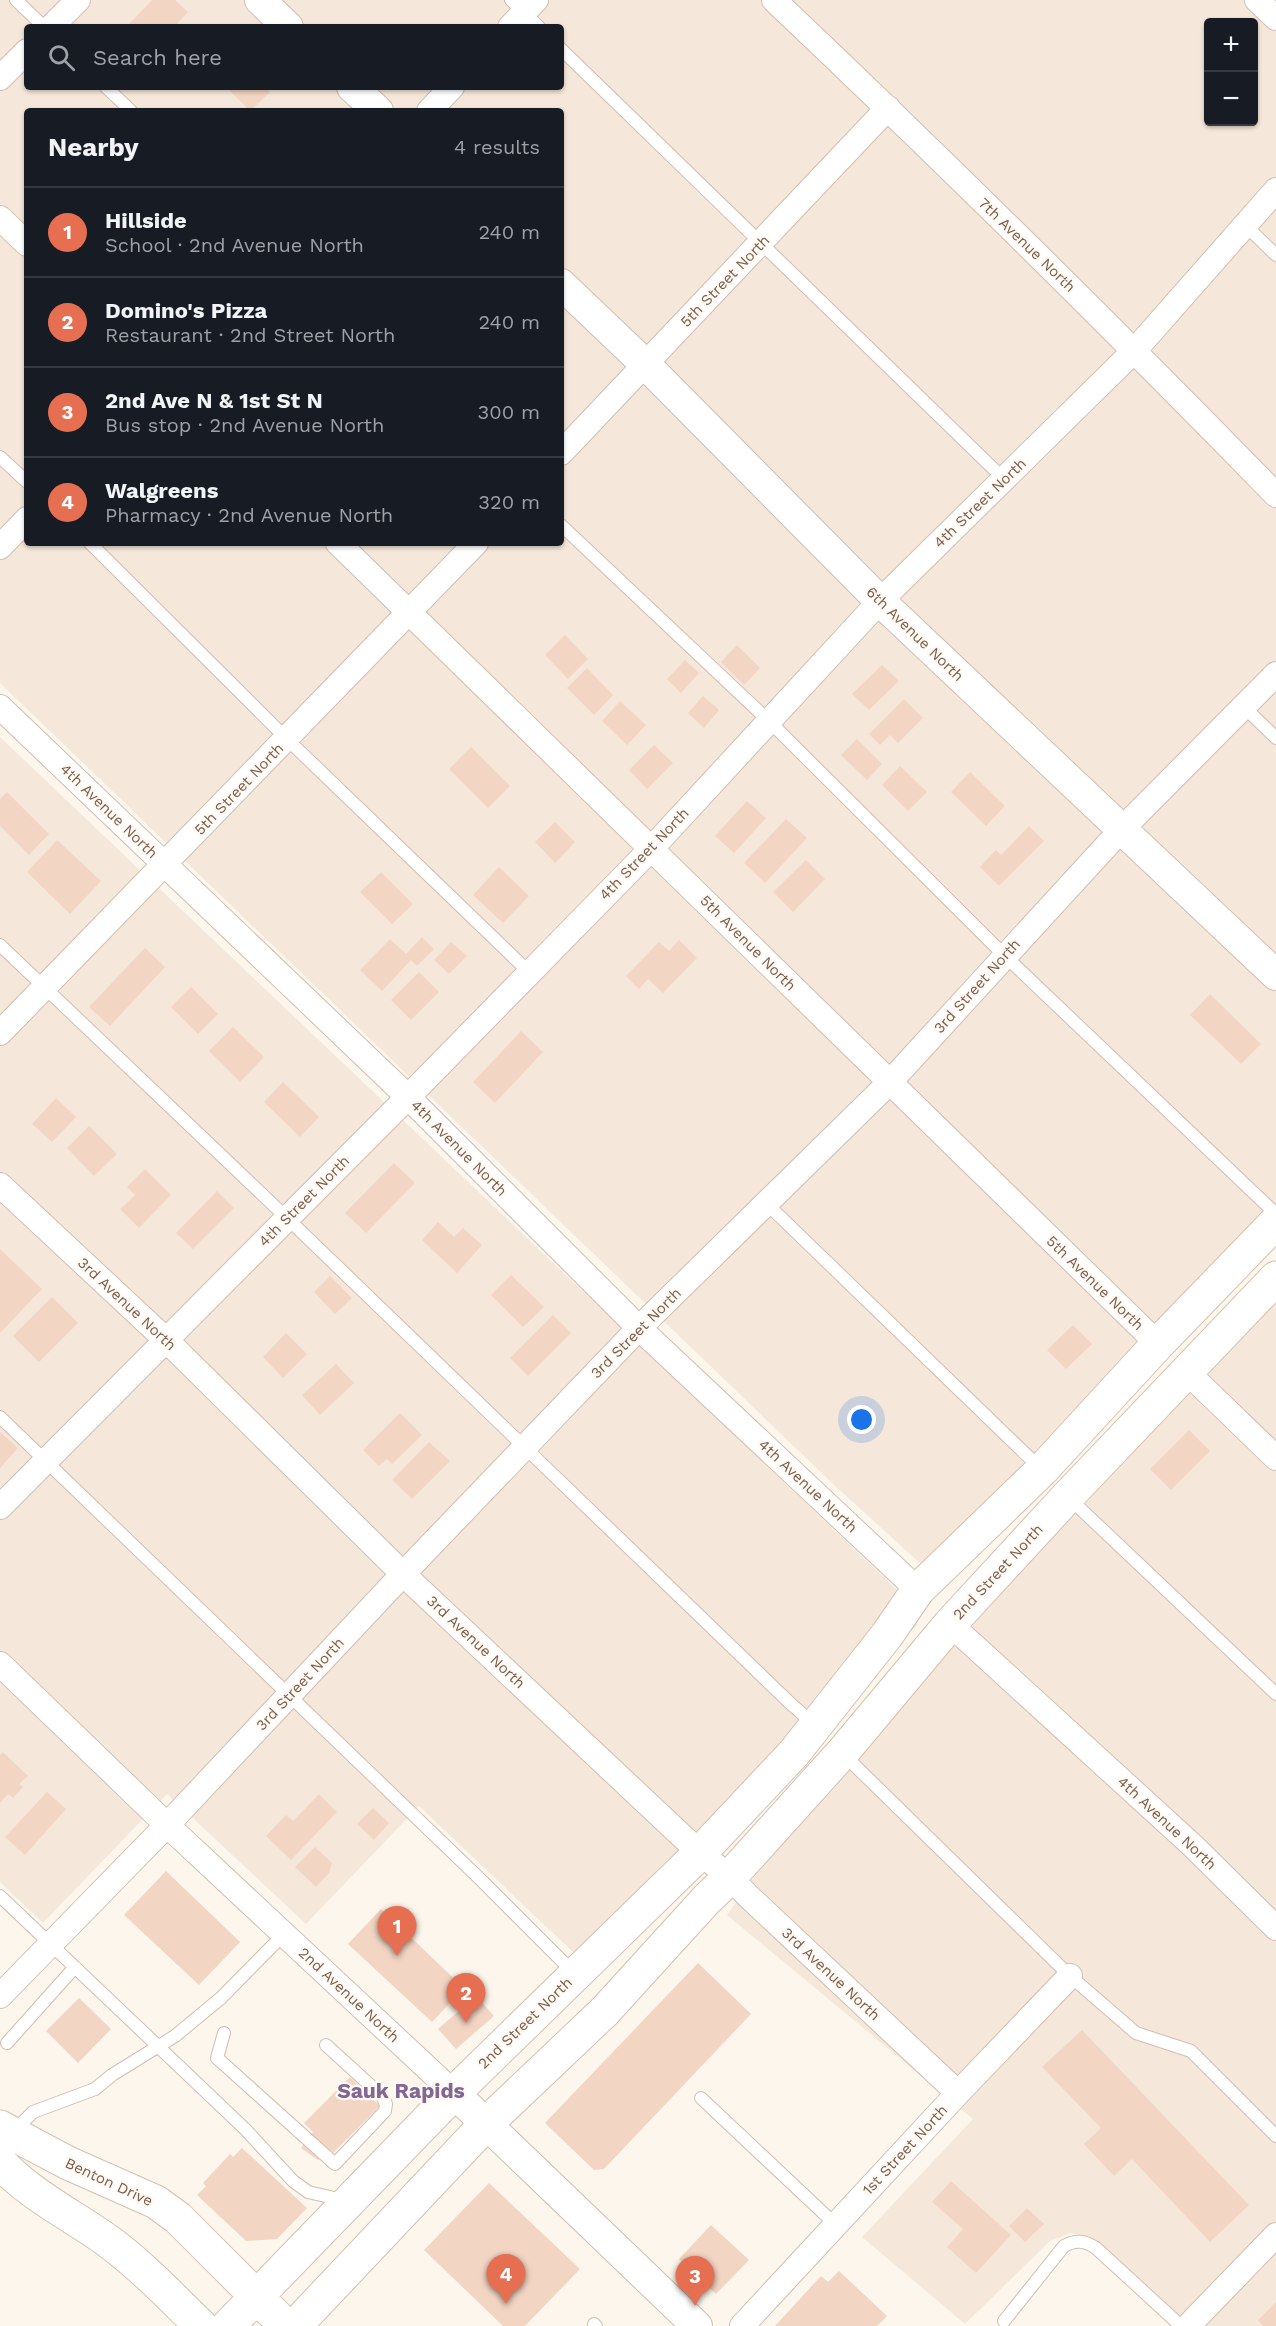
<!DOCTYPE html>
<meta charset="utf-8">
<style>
:root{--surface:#171b24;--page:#242831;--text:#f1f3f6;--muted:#9ea1a6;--line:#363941;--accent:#e76f51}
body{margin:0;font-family:"Work Sans",sans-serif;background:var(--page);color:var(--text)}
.controls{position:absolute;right:18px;top:18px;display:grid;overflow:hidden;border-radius:6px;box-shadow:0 2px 4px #0004}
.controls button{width:54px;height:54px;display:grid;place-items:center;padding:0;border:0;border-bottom:2px solid var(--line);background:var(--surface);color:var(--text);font:30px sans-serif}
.you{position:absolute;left:862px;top:1420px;width:21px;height:21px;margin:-15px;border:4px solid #fff;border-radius:50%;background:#1a73e8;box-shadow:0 0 0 9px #1a73e833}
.badge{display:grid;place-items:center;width:39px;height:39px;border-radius:50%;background:var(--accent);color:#fff;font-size:20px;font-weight:700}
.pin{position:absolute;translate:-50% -50px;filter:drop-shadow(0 2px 3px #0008)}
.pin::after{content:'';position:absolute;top:32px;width:21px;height:18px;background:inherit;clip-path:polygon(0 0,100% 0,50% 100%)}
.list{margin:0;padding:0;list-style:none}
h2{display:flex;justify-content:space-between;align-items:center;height:78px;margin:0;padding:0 24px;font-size:26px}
h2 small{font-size:20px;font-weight:400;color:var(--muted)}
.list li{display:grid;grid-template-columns:39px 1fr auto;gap:18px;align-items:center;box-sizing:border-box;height:90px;padding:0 24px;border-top:2px solid var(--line)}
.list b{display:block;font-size:22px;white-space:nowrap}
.list p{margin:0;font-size:20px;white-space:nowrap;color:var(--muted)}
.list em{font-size:20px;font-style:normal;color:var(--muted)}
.icon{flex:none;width:33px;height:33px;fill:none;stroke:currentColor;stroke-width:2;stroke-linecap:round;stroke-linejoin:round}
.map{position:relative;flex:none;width:1276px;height:2326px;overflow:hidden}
.search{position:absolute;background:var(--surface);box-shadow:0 2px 4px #0004;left:24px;top:24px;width:540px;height:66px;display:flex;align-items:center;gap:15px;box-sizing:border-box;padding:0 21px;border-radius:6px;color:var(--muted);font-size:22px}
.panel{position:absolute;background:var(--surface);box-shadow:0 2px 4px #0004;left:24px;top:108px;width:540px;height:438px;border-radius:6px}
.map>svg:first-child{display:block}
.residential{fill:#f5e8da;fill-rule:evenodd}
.building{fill:#f3d5c3}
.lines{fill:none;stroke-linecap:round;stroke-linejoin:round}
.service-casing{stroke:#d1beb0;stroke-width:14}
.minor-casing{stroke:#d1beb0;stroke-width:26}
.tertiary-casing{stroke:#d1beb0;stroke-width:32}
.secondary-casing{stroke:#d6c0b0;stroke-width:35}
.service{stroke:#fff;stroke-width:12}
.minor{stroke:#fff;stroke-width:24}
.tertiary{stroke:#fff;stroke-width:30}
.secondary{stroke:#fff;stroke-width:33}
.labels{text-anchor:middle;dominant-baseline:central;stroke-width:4.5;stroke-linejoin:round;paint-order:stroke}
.street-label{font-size:15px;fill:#7a5c4d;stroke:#fffaf3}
.district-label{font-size:21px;font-weight:bold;fill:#846695;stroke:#fffaf3}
</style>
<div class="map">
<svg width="1276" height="2326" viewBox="0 0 1276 2326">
<rect width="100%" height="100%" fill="#fdf6ec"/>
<path class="residential" d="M0 0H1276V1212L923 1566 832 1483 0 683ZM1208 22H1254V122H1208ZM27 27H561V87H27ZM27 111H561V543H27Z
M0 737 893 1586 916 1610 919 1618 916 1627 780 1751 721 1821 666 1861 575 1954 419 1806 306 1924 167 1794 43 1923 0 1882Z
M1276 1302V2326H1186L1111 2252 1090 2237 1071 2233 1050 2241 965 2324 862 2237 973 2119 727 1915 764 1864 993 1596Z"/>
<path class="building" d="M152 0H175L188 12 174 27H126Z
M226 87H265L270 92 250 111Z
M565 635 588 659 568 679 545 655Z
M737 645 760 668 744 685 721 662Z
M685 660 699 673 681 693 667 679Z
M882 665 899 681 869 710 852 694Z
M587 668 613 695 594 715 567 688Z
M703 696 719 710 704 728 688 713Z
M904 699 923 718 898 743 890 735 880 745 869 734Z
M620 701 646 725 627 745 602 721Z
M857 739 882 764 867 780 841 755Z
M654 745 673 763 647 789 629 770Z
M471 747 510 786 488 808 449 769Z
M900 766 927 792 908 811 882 785Z
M970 772 1005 806 986 826 951 792Z
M7 792 49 834 29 855 0 826V799Z
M747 801 766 818 734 853 715 836Z
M786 819 807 838 765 883 744 863Z
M555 822 575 842 555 863 535 842Z
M1029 826 1044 841 999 886 980 867 996 850 1001 855Z
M57 840 101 881 70 914 27 872Z
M806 860 825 879 793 912 773 892Z
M499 867 529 896 503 923 473 895Z
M381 872 413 904 392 924 360 892Z
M422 937 434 949 417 966 411 960 382 991 360 970 390 939 406 954Z
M679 940 697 958 663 993 648 979 639 989 626 976 659 942 669 951Z
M451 942 467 956 449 974 434 960Z
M145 948 165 967 110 1026 89 1007Z
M419 972 439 992 411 1020 391 1000Z
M191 987 218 1014 198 1034 171 1007Z
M1210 994 1261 1044 1241 1064 1190 1015Z
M233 1027 264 1057 240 1082 209 1051Z
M521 1031 543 1052 495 1103 473 1082Z
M283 1082 319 1117 300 1137 264 1102Z
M56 1098 76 1117 52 1142 32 1124Z
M89 1126 117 1154 94 1176 67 1148Z
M394 1163 415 1183 366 1233 345 1213Z
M145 1169 171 1195 139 1228 120 1209 135 1195 127 1187Z
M217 1191 234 1208 193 1249 176 1233Z
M438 1222 454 1237 463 1228 482 1245 457 1273 422 1240Z
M0 1249 42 1289 0 1333Z
M511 1275 544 1307 523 1327 491 1295Z
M330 1276 352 1298 335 1314 314 1292Z
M52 1297 78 1323 39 1362 13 1336Z
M553 1315 571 1333 528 1376 510 1358Z
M1073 1325 1092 1344 1066 1369 1047 1350Z
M286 1333 307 1354 283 1378 263 1357Z
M336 1364 354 1383 320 1415 302 1395Z
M400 1413 422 1435 392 1464 387 1459 379 1466 363 1450Z
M1189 1430 1210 1451 1171 1490 1150 1469Z
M0 1432 18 1448 0 1468Z
M429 1442 450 1461 412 1499 392 1480Z
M3 1752 28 1776 19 1784 23 1787 13 1798 8 1794 0 1803V1755Z
M47 1792 66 1809 25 1855 5 1837Z
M319 1794 337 1812 291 1860 266 1836 286 1815 293 1821Z
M373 1808 389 1823 374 1840 357 1824Z
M315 1847 332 1863 329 1873 316 1887 295 1867Z
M166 1871 240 1942 199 1985 124 1915Z
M381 1909 464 1988 432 2022 348 1944Z
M698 1963 751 2014 604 2169 594 2170 545 2123Z
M476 1996 494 2016 456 2049 438 2029Z
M79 1998 111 2029 78 2063 46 2031Z
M1082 2030 1249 2205 1210 2242 1132 2159 1114 2176 1084 2144 1101 2128 1042 2067Z
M350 2077 380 2106 333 2153 331 2150 318 2160 301 2148 313 2132 304 2123Z
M242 2148 307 2208 277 2239 246 2241 197 2195 206 2186 203 2183 230 2154 233 2157Z
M951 2181 1011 2235 976 2273 947 2247 963 2229 932 2202Z
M489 2183 580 2269 525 2326H503L424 2250Z
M1027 2208 1044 2224 1025 2242 1009 2226Z
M711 2225 749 2260 716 2294 679 2259Z
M839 2271 887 2316 877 2326H775L821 2276 828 2282Z
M1276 2302V2326H1263L1258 2320Z"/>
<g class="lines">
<defs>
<path id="service" d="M16 0 44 27
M511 0 539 27
M561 49 1004 479
M106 87 131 111
M1245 225 1276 255
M0 457 27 482
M561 525 769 721 1004 955 1276 1214
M90 543 287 739 530 973
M1243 706 1276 738
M0 945 287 1218 792 1705 814 1724
M766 1203 1041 1469
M0 1417 479 1878 574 1973
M1068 1497 1276 1694
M843 1754 1070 1976 1136 2033 1191 2051 1276 2136
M0 1896 245 2129 293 2181 308 2192 343 2200
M224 2033 217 2058 335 2164 385 2111 386 2104 382 2096 326 2045
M7 2043 75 1967
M701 2098 836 2225
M14 2131 33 2112 95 2089 112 2075 175 2036 221 1998 284 1934
M1004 2321 1064 2246C1076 2239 1085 2241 1096 2248L1181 2326
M594 2324 596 2326"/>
<path id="minor" d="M774 0C945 162 1112 327 1276 495
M1257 0 1276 18
M51 27 78 0
M510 27 536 0
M0 78 27 51
M429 111 452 87
M0 218 27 244
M561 453 888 108
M338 543 1158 1344
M0 547 27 519
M0 707 408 1097 639 1328 918 1590
M0 1033 476 543
M0 1185 165 1339 403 1574 700 1853 730 1877 747 1895 958 2093
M1187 1372 1276 1458
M0 1507 408 1097 652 848 880 601 1135 350 1276 190
M950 1624 1193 1846 1276 1928
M0 1664 167 1825 454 2093
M0 1996 167 1825 403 1574 639 1328 890 1082 1121 830 1276 674
M742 2326 958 2093 1070 1976
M1188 2326 1276 2235"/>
<path id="tertiary" d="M260 0 288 27
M352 87 378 111
M561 284 645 364 880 601 1276 975
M454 2093 697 2326"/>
<path id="secondary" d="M0 2127 68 2163 156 2202 178 2218 286 2326
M0 2162C31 2196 72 2215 108 2241 142 2266 171 2297 201 2326
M228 2326 454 2093 700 1853 794 1753 887 1635 918 1590 1042 1470 1158 1344 1276 1222
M295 2326 486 2124 605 2011 707 1899 730 1877 842 1753 950 1624 1068 1496 1276 1278"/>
</defs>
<use href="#service" class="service-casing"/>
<use href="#minor" class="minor-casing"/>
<use href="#tertiary" class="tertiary-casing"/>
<use href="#secondary" class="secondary-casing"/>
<use href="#service" class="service"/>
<use href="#minor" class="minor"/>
<use href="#tertiary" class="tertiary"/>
<use href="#secondary" class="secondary"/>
</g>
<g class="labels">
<g class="street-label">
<text transform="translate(1027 245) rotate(44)">7th Avenue North</text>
<text transform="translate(725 281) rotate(-46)">5th Street North</text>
<text transform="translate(980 503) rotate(-44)">4th Street North</text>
<text transform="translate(915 634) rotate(44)">6th Avenue North</text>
<text transform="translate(239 789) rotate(-46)">5th Street North</text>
<text transform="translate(109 811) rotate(44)">4th Avenue North</text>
<text transform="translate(644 854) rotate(-46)">4th Street North</text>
<text transform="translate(748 943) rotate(45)">5th Avenue North</text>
<text transform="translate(977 986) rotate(-48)">3rd Street North</text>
<text transform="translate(459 1148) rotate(45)">4th Avenue North</text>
<text transform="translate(304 1201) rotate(-45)">4th Street North</text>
<text transform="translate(1095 1283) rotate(44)">5th Avenue North</text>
<text transform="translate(127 1304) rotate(43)">3rd Avenue North</text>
<text transform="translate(636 1333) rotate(-45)">3rd Street North</text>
<text transform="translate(808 1486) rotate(43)">4th Avenue North</text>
<text transform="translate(998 1572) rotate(-47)">2nd Street North</text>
<text transform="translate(476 1642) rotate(43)">3rd Avenue North</text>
<text transform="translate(300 1684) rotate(-47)">3rd Street North</text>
<text transform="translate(1167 1823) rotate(43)">4th Avenue North</text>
<text transform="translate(831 1974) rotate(43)">3rd Avenue North</text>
<text transform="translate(349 1995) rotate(43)">2nd Avenue North</text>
<text transform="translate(525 2023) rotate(-44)">2nd Street North</text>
<text transform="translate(905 2150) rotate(-47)">1st Street North</text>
<text transform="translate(109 2182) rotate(25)">Benton Drive</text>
</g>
<g class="district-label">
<text x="401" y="2090">Sauk Rapids</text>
</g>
</g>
</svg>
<div class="controls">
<button>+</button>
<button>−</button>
</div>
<div class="you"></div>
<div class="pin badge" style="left:397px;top:1956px">1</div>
<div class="pin badge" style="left:466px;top:2023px">2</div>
<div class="pin badge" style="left:695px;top:2306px">3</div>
<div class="pin badge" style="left:506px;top:2304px">4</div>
<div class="search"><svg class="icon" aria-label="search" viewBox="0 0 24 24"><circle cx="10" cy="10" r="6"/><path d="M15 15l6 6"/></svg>Search here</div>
<section class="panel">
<h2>Nearby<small>4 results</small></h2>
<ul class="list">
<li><span class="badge">1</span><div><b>Hillside</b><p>School · 2nd Avenue North</p></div><em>240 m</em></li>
<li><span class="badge">2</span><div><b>Domino's Pizza</b><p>Restaurant · 2nd Street North</p></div><em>240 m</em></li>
<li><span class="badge">3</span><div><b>2nd Ave N &amp; 1st St N</b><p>Bus stop · 2nd Avenue North</p></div><em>300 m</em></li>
<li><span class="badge">4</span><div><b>Walgreens</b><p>Pharmacy · 2nd Avenue North</p></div><em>320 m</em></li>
</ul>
</section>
</div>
